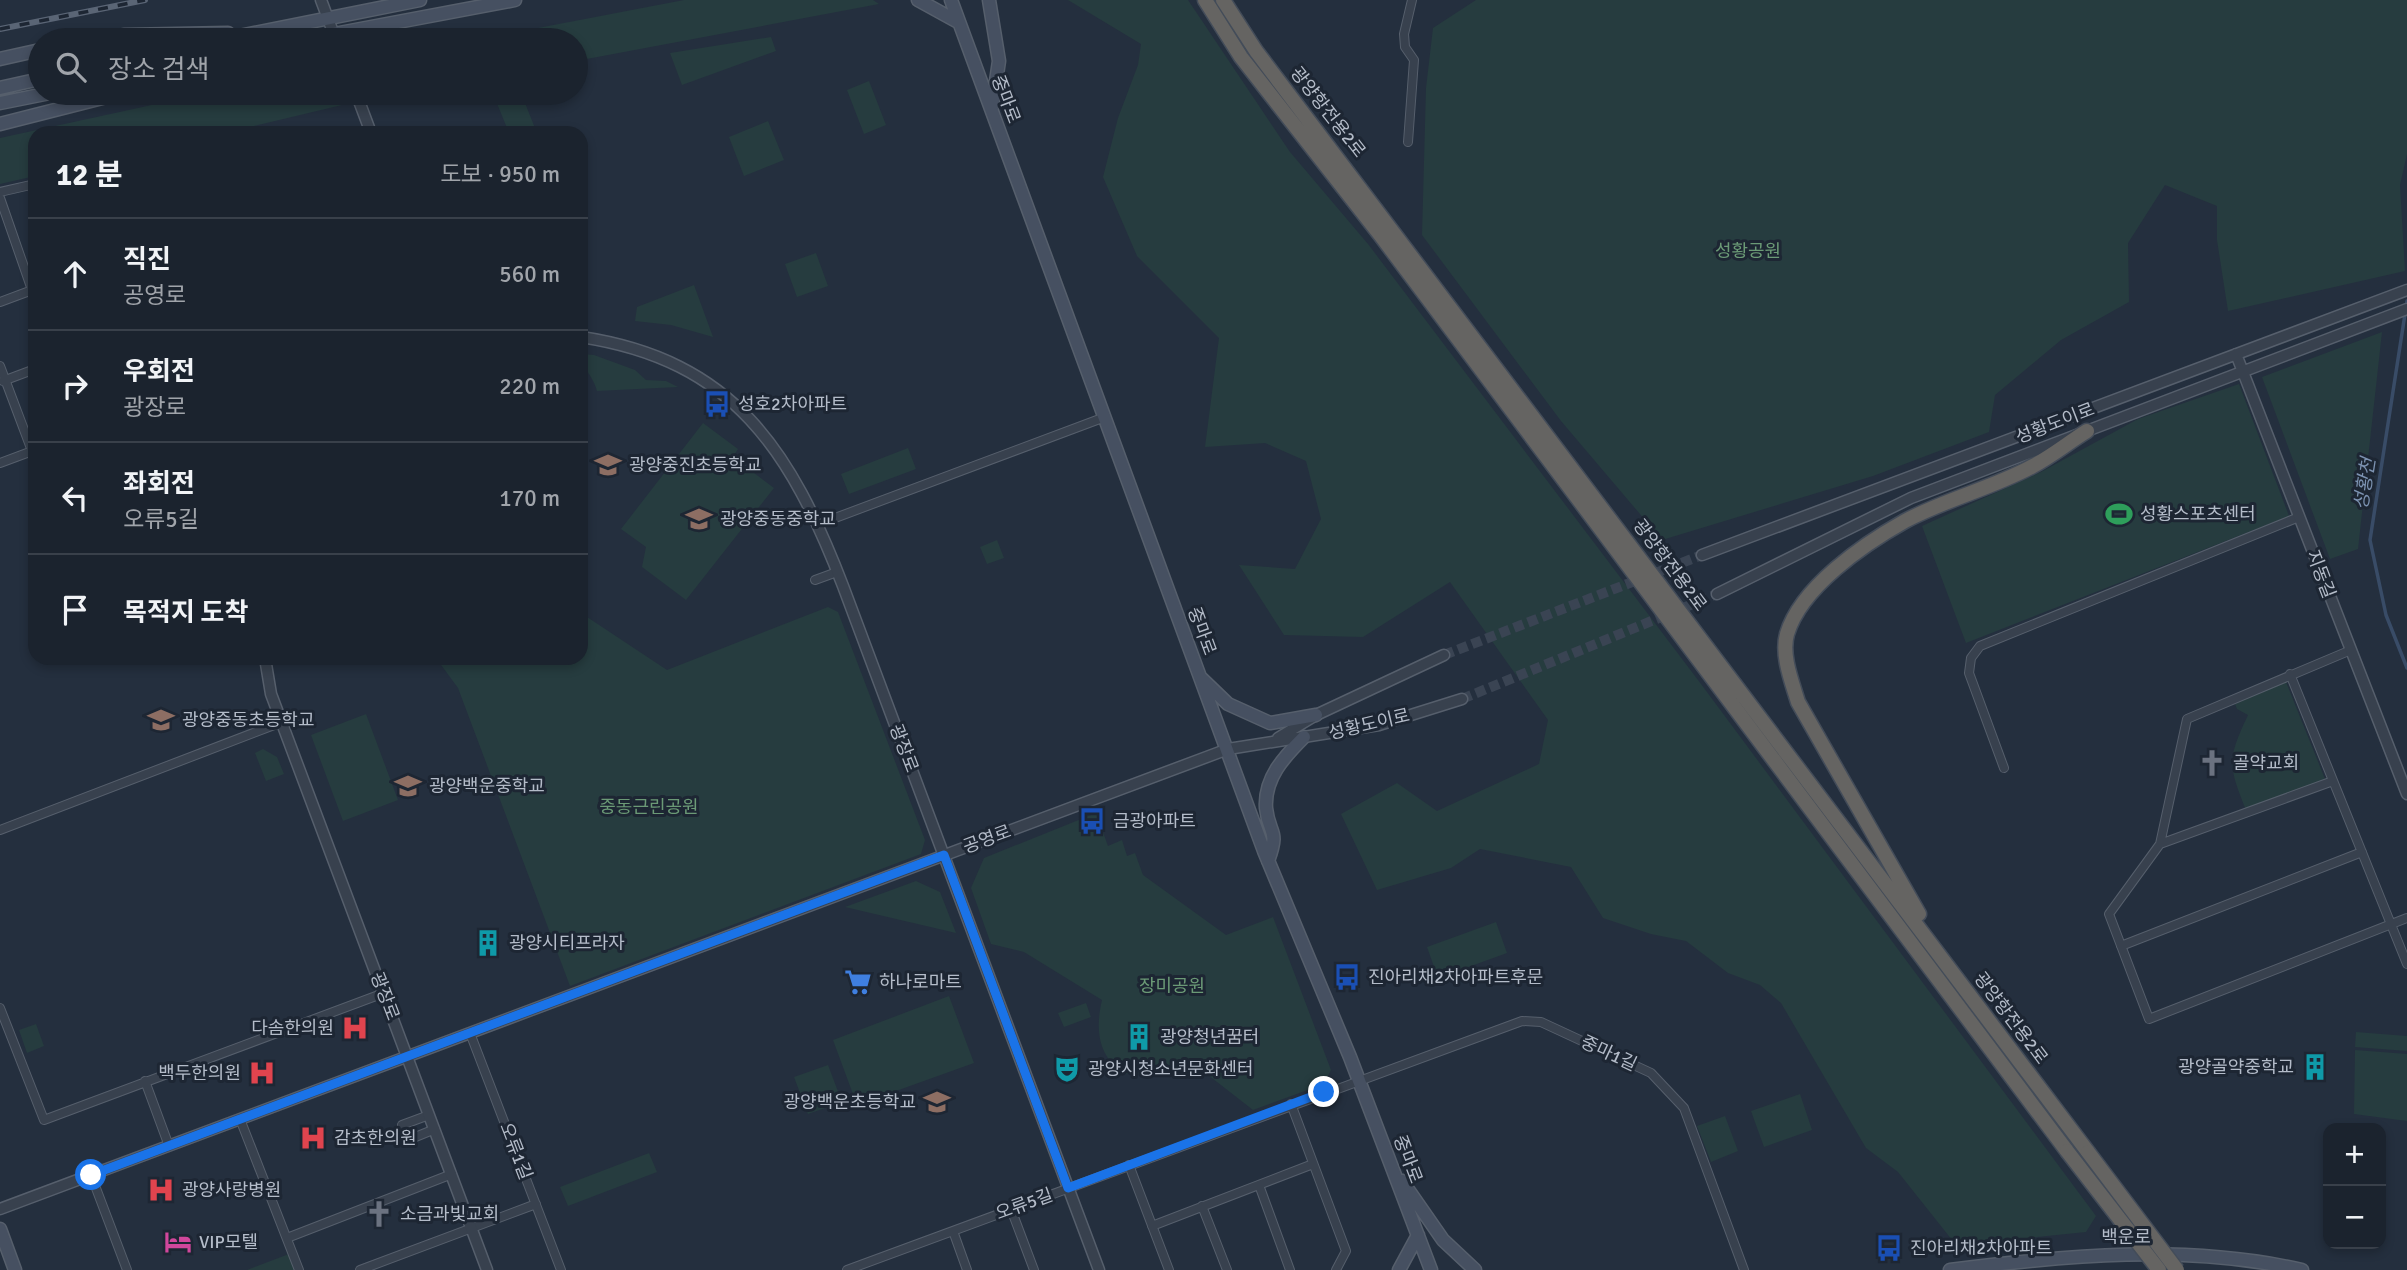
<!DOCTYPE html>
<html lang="ko">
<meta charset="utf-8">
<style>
:root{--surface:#1b232e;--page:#242b36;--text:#f1f3f6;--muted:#a0a4aa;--line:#39404a}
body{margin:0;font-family:Signika,"Noto Sans KR",sans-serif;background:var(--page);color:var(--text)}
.controls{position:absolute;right:21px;bottom:21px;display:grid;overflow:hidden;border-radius:14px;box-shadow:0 4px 10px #0003}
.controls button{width:63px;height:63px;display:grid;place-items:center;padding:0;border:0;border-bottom:2px solid var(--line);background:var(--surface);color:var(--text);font:35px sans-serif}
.stop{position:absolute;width:21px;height:21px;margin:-16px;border:5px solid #1a73e8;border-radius:50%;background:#fff}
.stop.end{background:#1a73e8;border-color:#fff;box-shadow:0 2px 7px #0008}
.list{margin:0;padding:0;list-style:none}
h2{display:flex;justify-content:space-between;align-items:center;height:91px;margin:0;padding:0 28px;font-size:30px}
h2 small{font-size:23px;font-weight:400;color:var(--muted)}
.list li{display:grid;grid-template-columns:46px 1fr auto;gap:21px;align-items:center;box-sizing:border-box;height:112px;padding:0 28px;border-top:2px solid var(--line)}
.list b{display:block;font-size:26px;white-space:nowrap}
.list p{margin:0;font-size:23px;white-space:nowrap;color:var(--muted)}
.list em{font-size:23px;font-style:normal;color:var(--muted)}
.icon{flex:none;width:38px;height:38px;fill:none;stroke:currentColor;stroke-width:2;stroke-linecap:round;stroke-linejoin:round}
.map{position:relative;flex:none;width:2407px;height:1270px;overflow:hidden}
.search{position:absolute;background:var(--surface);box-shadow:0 4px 10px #0003;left:28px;top:28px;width:560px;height:77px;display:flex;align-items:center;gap:18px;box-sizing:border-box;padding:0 24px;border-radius:38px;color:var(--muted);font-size:26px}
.panel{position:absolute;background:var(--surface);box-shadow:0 4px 10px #0003;left:28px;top:126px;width:560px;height:539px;border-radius:21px}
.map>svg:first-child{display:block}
.green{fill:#263c3f}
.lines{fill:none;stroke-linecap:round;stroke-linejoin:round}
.stream{stroke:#394c67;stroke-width:3.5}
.tertiary-tunnel{stroke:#3a4453;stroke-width:10;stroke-dasharray:10 5;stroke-linecap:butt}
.minor-casing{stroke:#565f6c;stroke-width:10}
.tertiary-casing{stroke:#565f6c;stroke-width:13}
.secondary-casing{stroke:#565f6c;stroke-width:15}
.trunk-casing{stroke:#434c59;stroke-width:17}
.minor{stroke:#38414e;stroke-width:8}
.tertiary{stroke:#38414e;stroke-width:10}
.secondary{stroke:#465061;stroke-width:12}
.trunk{stroke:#656462;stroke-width:14}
.rail-casing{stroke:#5a6575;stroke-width:6}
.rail{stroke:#1d2633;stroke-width:3.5;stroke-dasharray:10;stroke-linecap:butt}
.trunk-bridge-casing{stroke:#434c59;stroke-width:17;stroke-linecap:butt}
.trunk-bridge{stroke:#656462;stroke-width:14}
.route{stroke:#1a73e8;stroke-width:9}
.labels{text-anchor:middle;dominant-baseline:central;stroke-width:6;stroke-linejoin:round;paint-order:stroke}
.street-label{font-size:18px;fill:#b4bcc9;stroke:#1d2633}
.park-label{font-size:18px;fill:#6b9a76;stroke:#1d2633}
.poi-label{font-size:18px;fill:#b4bcc9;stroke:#1d2633;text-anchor:start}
.water-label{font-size:19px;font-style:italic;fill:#7c92b1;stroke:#1d2633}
</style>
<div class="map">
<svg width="2407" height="1270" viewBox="0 0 2407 1270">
<rect width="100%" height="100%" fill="#242f3e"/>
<path class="green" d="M684 0H873L879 4 576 61V40H476Z
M1068 0H1188L1290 152 1368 244 1701 684 2096 1216 2086 1232 1956 1245 1898 1172 1866 1148 1781 1003 1760 985 1728 973 1686 941 1651 934 1603 918 1571 867 1480 849 1451 868 1377 890 1341 814 1397 783 1437 811 1539 764 1548 720 1450 582 1363 637 1284 635 1239 565 1295 569 1321 519 1306 461 1265 443 1205 447 1219 338 1137 256 1103 177 1118 118 1138 65 1141 44Z
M1476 0H2407V154L2400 185 2405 271 2228 311 2217 240V206L2165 185 2128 243 2129 302 2061 340 1995 395 1989 432 1873 476 1662 540 1561 421 1422 235 1426 88 1433 28Z
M771 37 776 51 682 85 670 53Z
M869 81 886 125 864 134 847 90Z
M207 93H321L339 97 342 105 225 133H35V176L0 184V138Z
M517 93H521L537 133H509L496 101Z
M768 121 784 160 744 176 729 137Z
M816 253 828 286 797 297 785 264Z
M694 285 713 337 671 325 635 321 637 307Z
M2382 332 2358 549 2330 559 2262 377Z
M581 354 594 355 635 370 646 380 666 381 678 387 597 391C594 377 581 367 581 354Z
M2239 384 2289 516 1966 643 1922 526 2041 472 2138 419Z
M703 423 738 449 733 457 774 488 686 600 642 567 646 547 621 529Z
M908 448 916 469 849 494 841 474Z
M997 540 1004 558 987 564 980 547Z
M828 607 838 612 925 840 921 854 570 986 458 688 436 658H581V613L667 670Z
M2286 682 2325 779 2246 810C2228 765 2227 760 2248 715L2237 709 2235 704Z
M366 714 398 800 343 821 311 735Z
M263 749 277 757 284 774 266 781 255 753Z
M1096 813 1108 846 1122 840 1127 856 1135 853 1143 875 1226 935 1273 917 1331 1070 1324 1084 1253 1110 1185 1057 1156 1074H1124C1098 1056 1095 1030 1102 1000L1024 952 991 944 971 888 984 858Z
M916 881 940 892 956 933 845 907Z
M1496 922 1507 953 1438 978 1427 947Z
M949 996 974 1063 857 1105 833 1040Z
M1086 1003 1091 1017 1064 1027 1058 1013Z
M36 1024 44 1046 27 1053 19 1030Z
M2356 1032 2407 1036V1051L2355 1047Z
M2355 1050 2407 1054V1121L2354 1114Z
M828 1065 842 1102 808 1114 794 1077Z
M1800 1094 1812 1130 1764 1147 1751 1111Z
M1725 1116 1738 1151 1711 1162 1697 1126Z
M649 1153 657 1172 568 1206 560 1187Z
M289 1254 295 1270H247Z"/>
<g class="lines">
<path class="stream" d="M2407 301 2370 540 2386 615 2407 668"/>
<path class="tertiary-tunnel" d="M1444 655 1702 555
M1462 699 1717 594"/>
<defs>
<path id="minor" d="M1408 142 1414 60 1405 47 1404 34 1412 0
M0 192 35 184
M0 198 32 290
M0 302 35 289
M0 366 32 451
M3 381 35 369
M0 463 35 450
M819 524 1105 417
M815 580 837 572
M2351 650 2187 719 2160 844 2109 914 2149 1019 2407 918
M2290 674 2407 964
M2004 768 1969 673 1971 658 1980 646 2299 517
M0 830 282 722
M2160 844 2333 781
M2121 946 2362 852
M0 1008 44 1120 384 993
M470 1033 561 1270
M145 1081 169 1146
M1291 1104 1346 1251 1336 1270
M240 1119 299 1270
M402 1125 429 1115
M408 1140 435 1129
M1129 1165 1169 1270
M91 1175 127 1270
M1259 1185 1290 1270
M1202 1206 1227 1270
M1011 1209 1034 1270
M1152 1226 1313 1164
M953 1231 967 1270
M287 1238 452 1174
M360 1270 536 1204
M847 1270 1522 1021 1541 1022 1651 1073 1684 1108 1744 1270"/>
<path id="tertiary" d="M321 0 336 40
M356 93 371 133
M581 337C734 360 791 451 843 586L1099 1270
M2236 354 2407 794
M1702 555 2407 290
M1717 594 1911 498 2407 309
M265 658 271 694 487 1270
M1278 738 1316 715 1444 655
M0 1209 1228 749 1379 725 1462 699"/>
<path id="secondary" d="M918 0 958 22
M951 0 1264 851 1350 1057 1431 1270
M989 0 999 61 992 108
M94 40 125 35 228 33
M219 40 420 0
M302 40 515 0
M0 59 40 50
M0 88 40 79
M0 103 50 93
M0 124 122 93
M1201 678 1228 704 1270 723 1316 715
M1268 861C1280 828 1269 836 1266 808 1264 778 1284 757 1304 737
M1402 1181 1443 1240 1475 1270
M0 1229 15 1270
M1399 1270 1418 1235
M1950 1270C2067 1255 2186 1244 2302 1270"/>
<path id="trunk" d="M1205 0 1241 57 1381 236 2067 1151
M1223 0 1256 51 2088 1152
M1919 914 1798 702C1792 682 1781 655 1787 634 1801 587 1864 544 1905 521 1946 499 1993 488 2033 466 2052 456 2069 442 2087 431"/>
</defs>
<use href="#minor" class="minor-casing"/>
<use href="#tertiary" class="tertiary-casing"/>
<use href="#secondary" class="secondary-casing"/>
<use href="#trunk" class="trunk-casing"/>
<use href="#minor" class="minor"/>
<use href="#tertiary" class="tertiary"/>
<use href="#secondary" class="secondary"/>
<use href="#trunk" class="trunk"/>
<defs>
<path id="rail" d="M0 29 145 0"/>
</defs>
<use href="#rail" class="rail-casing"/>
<use href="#rail" class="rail"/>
<defs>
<path id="trunk-bridge" d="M2067 1151 2159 1270
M2088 1152 2177 1270"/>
</defs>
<use href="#trunk-bridge" class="trunk-bridge-casing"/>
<use href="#trunk-bridge" class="trunk-bridge"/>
</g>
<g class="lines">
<path class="route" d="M91 1175 944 855 1068 1188 1324 1092"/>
</g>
<defs>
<symbol id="bus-bare" viewBox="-9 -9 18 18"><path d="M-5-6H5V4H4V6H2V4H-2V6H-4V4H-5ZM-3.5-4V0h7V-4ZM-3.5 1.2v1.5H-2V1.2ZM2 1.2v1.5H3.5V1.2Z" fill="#1a4fb4" stroke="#1d2633" stroke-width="2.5" paint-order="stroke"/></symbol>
<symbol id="school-bare" viewBox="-9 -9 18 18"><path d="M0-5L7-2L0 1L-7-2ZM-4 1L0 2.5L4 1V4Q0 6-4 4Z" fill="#8d6e63" stroke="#1d2633" stroke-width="2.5" paint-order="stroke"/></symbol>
<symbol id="stadium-bare" viewBox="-9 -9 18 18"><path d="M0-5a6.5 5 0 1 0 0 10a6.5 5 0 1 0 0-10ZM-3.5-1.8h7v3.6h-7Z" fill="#2e9e5b" stroke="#1d2633" stroke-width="2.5" paint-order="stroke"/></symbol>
<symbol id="church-bare" viewBox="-9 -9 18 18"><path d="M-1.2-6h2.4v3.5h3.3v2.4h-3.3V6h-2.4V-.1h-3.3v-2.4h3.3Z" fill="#6b7280" stroke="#1d2633" stroke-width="2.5" paint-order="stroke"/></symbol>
<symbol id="building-bare" viewBox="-9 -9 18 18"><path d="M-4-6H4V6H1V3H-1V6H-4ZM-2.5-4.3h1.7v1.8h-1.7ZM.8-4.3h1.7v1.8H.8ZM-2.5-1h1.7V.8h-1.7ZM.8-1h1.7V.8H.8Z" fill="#0f9aa8" stroke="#1d2633" stroke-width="2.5" paint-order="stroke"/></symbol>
<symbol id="supermarket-bare" viewBox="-9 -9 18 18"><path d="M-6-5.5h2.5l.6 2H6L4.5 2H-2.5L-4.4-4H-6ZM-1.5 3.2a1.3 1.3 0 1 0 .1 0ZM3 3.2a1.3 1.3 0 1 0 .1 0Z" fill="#3f7fe0" stroke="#1d2633" stroke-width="2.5" paint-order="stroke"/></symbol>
<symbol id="hospital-bare" viewBox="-9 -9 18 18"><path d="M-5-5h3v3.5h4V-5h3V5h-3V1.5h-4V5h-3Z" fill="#e0444e" stroke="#1d2633" stroke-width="2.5" paint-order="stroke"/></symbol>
<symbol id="theatre-bare" viewBox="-9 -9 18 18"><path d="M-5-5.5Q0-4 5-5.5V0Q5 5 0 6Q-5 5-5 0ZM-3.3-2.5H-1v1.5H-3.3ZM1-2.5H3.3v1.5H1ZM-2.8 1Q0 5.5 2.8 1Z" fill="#0f9aa8" stroke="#1d2633" stroke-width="2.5" paint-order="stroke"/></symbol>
<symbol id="hotel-bare" viewBox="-9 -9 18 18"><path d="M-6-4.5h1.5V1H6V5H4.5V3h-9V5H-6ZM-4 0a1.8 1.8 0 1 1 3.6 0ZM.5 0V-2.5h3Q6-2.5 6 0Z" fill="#d1479c" stroke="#1d2633" stroke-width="2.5" paint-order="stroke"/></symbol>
</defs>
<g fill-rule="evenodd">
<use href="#bus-bare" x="698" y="385" width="38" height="38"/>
<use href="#school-bare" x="589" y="446" width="38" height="38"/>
<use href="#stadium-bare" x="2100" y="495" width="38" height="38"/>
<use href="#school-bare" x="680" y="500" width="38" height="38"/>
<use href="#school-bare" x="142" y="701" width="38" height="38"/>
<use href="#church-bare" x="2193" y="744" width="38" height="38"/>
<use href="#school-bare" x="389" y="767" width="38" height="38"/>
<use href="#bus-bare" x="1073" y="802" width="38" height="38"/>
<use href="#building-bare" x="469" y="924" width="38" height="38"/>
<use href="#bus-bare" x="1328" y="958" width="38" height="38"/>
<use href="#supermarket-bare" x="839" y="963" width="38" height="38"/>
<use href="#hospital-bare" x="336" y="1009" width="38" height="38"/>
<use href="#building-bare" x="1120" y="1018" width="38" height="38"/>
<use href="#building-bare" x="2296" y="1048" width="38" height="38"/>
<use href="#theatre-bare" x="1048" y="1050" width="38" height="38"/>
<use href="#hospital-bare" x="243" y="1054" width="38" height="38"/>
<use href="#school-bare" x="918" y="1083" width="38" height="38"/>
<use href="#hospital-bare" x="294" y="1119" width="38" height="38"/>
<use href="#hospital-bare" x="142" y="1171" width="38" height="38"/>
<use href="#church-bare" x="360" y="1195" width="38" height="38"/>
<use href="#hotel-bare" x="159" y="1223" width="38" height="38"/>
<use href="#bus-bare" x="1870" y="1229" width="38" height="38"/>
</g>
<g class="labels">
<g class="street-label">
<text transform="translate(1006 99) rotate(69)">중마로</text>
<text transform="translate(1328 112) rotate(52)">광양항전용2로</text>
<text transform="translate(2055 423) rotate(-21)">성황도이로</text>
<text transform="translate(1670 565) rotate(53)">광양항전용2로</text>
<text transform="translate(2321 574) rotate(69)">지동길</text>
<text transform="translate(1202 631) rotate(70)">중마로</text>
<text transform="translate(1369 724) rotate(-13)">성황도이로</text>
<text transform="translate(904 748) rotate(69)">광장로</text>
<text transform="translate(987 839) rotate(-20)">공영로</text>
<text transform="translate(385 996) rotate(69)">광장로</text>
<text transform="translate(2011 1018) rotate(53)">광양항전용2로</text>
<text transform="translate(1609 1053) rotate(25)">중마1길</text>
<text transform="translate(516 1151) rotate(69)">오류1길</text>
<text transform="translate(1408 1159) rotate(69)">중마로</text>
<text transform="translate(1024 1204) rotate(-20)">오류5길</text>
<text x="2126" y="1237">백운로</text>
</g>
<g class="park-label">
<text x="1748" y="251">성황공원</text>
<text x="649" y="807">중동근린공원</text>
<text x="1172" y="986">장미공원</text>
</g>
<g class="poi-label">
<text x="738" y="404">성호2차아파트</text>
<text x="629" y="465">광양중진초등학교</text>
<text x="2140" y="514">성황스포츠센터</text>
<text x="720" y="519">광양중동중학교</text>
<text x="182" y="720">광양중동초등학교</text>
<text x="2233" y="763">골약교회</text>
<text x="429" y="786">광양백운중학교</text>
<text x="1113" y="821">금광아파트</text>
<text x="509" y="943">광양시티프라자</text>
<text x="1368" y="977">진아리채2차아파트후문</text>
<text x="879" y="982">하나로마트</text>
<text x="334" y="1028" text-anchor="end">다솜한의원</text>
<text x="1160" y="1037">광양청년꿈터</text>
<text x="2294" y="1067" text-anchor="end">광양골약중학교</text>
<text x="1088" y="1069">광양시청소년문화센터</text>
<text x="241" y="1073" text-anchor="end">백두한의원</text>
<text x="916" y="1102" text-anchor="end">광양백운초등학교</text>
<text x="334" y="1138">감초한의원</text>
<text x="182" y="1190">광양사랑병원</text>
<text x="400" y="1214">소금과빛교회</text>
<text x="199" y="1242">VIP모텔</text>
<text x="1910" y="1248">진아리채2차아파트</text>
</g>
<g class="water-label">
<text transform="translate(2365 484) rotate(-81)">성황천</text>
</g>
</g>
</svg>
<div class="controls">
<button>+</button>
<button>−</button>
</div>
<div class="stop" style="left:91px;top:1175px"></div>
<div class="stop end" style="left:1324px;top:1092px"></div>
<div class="search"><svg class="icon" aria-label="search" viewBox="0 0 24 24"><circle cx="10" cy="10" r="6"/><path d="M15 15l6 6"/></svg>장소 검색</div>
<section class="panel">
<h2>12 분<small>도보 · 950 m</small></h2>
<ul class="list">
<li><svg class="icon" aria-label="ahead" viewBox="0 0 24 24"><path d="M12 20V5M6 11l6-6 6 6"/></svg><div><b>직진</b><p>공영로</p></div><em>560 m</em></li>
<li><svg class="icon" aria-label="right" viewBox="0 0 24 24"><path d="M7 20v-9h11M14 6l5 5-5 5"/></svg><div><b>우회전</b><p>광장로</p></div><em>220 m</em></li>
<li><svg class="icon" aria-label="left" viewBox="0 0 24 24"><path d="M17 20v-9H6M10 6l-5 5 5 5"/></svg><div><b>좌회전</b><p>오류5길</p></div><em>170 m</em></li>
<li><svg class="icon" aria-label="arrive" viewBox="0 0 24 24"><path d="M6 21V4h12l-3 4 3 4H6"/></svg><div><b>목적지 도착</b></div></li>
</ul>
</section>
</div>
